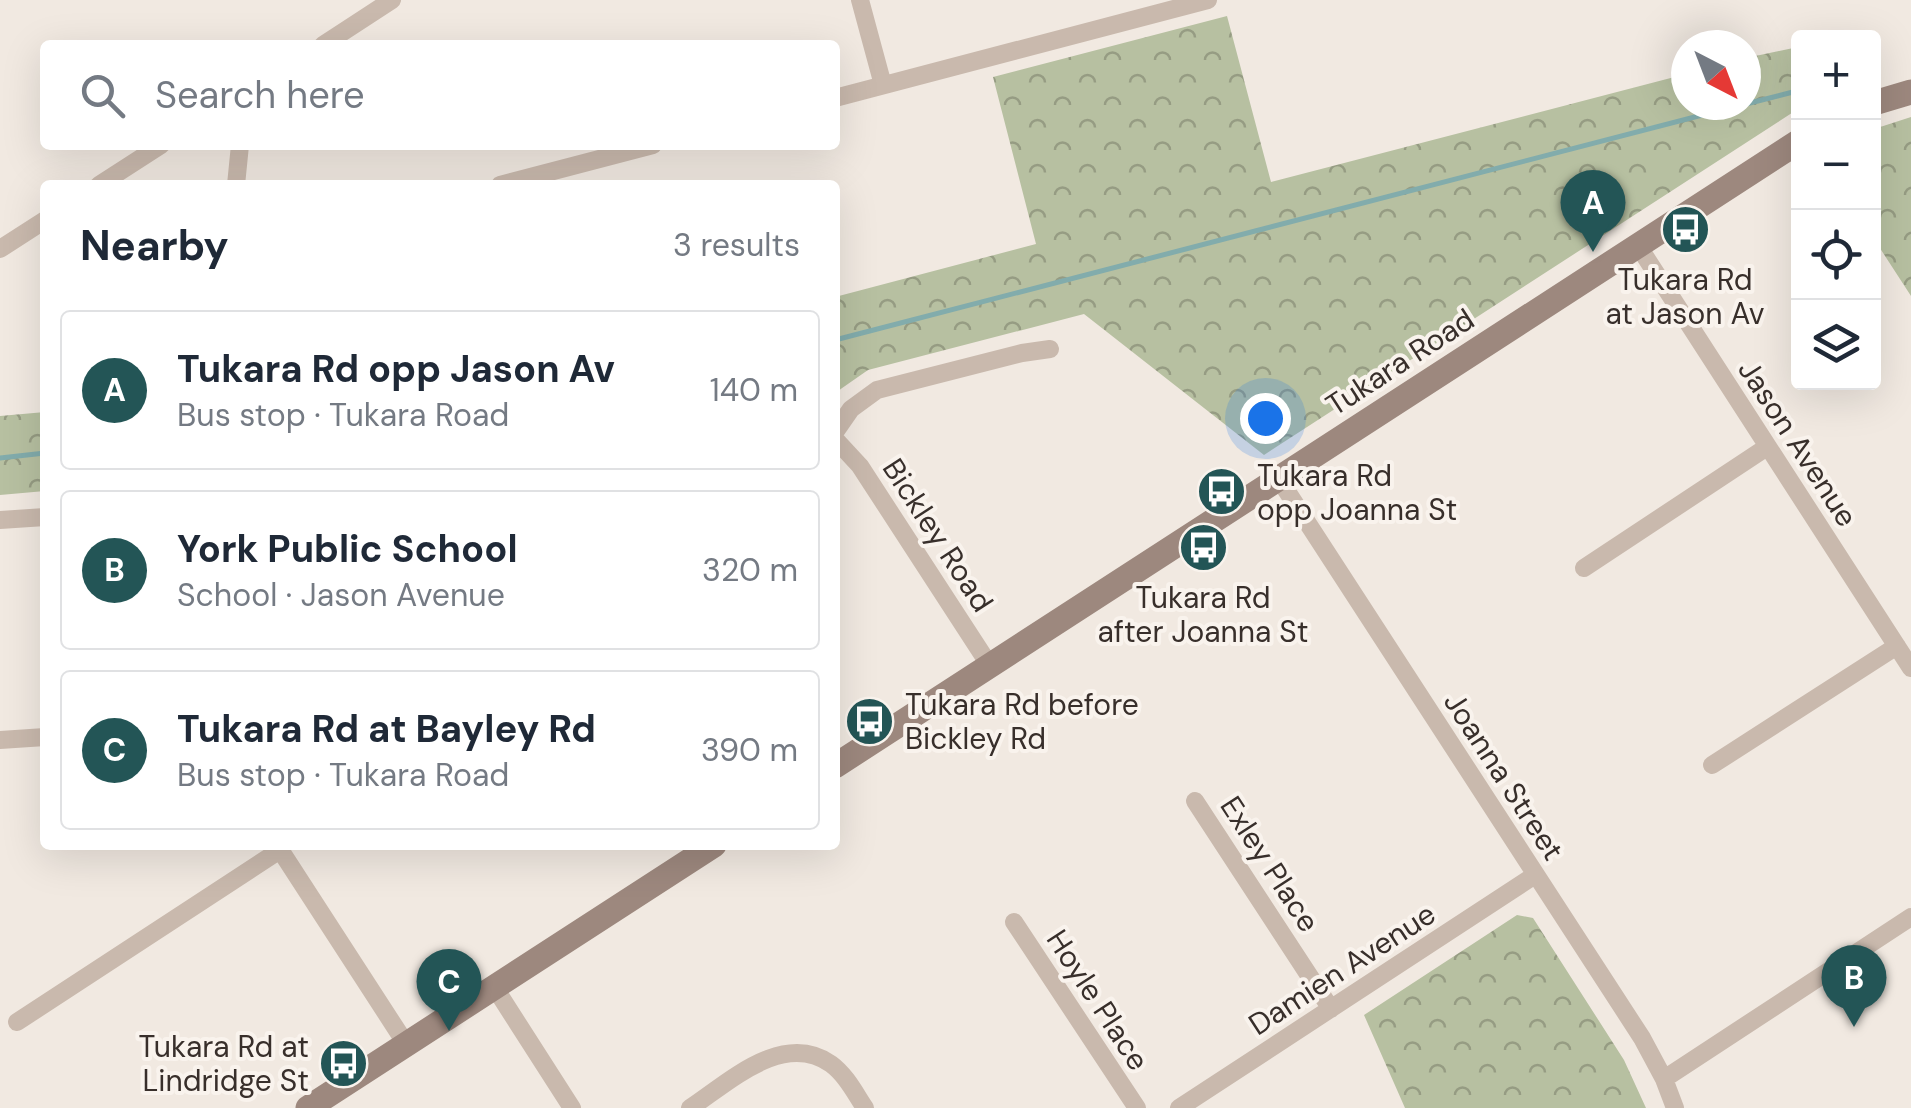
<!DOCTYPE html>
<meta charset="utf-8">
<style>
:root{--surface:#fff;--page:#f2f2f3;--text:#1f2937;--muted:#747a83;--line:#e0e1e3;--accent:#235556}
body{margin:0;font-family:"DM Sans",sans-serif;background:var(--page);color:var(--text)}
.controls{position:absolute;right:30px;top:30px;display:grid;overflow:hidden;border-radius:10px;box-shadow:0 10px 40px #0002}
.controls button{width:90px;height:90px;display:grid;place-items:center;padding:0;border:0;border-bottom:2px solid var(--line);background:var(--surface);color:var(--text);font:50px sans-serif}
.compass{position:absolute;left:1671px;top:30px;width:90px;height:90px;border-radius:50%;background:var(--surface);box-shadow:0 10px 40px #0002;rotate:138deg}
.you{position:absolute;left:1265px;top:418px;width:35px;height:35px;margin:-25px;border:8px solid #fff;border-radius:50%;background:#1a73e8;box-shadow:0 0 0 15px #1a73e833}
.badge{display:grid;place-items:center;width:65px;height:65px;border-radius:50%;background:var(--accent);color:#fff;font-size:32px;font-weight:700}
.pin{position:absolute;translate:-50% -82px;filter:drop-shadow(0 2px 5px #0008)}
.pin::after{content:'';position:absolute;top:52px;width:35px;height:30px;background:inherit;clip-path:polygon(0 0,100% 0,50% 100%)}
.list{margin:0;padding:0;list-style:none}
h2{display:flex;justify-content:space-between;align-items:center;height:130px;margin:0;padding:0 40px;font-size:42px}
h2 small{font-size:32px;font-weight:400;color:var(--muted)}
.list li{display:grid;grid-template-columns:65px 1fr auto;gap:30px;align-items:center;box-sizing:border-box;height:160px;margin:0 20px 20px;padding:0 20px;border:2px solid var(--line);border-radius:10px}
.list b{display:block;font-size:38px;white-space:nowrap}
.list p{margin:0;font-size:32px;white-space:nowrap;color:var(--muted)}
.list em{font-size:32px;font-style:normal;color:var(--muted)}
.icon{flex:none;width:55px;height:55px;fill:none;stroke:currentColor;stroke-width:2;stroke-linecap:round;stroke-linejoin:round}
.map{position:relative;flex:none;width:1911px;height:1108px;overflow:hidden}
.search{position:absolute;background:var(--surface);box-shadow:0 10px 40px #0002;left:40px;top:40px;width:800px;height:110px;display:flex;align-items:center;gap:25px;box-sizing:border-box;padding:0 35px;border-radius:10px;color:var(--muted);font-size:38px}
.panel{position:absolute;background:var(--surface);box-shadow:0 10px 40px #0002;left:40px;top:180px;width:800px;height:670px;border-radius:10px}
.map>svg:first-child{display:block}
.park{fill:url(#park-crowns)}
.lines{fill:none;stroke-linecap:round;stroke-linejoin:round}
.stream{stroke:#82acac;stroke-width:5}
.street{stroke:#c9b9ad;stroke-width:18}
.secondary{stroke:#9d887e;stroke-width:25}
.labels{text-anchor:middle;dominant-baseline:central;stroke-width:8;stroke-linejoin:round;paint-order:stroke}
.poi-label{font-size:30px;fill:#382f2b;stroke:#f9f3ed}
.street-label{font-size:30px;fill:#382f2b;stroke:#f9f3ed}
</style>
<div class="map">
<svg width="1911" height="1108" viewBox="0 0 1911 1108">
<defs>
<pattern id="park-crowns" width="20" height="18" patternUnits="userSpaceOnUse" patternTransform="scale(2.5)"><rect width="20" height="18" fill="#b7c0a1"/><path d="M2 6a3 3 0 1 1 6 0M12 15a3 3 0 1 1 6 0" fill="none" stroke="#969c83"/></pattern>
</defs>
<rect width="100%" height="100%" fill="#f1e9e1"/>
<path class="park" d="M1227 16 1271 182 1686 74V105H1746V58L1798 47V109L1264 455 1084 314 868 370 835 393V297L1036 244 993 77Z
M1911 117V296L1874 239V129Z
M45 412V491L0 495V416Z
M1517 915 1533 918 1624 1060 1646 1108H1405L1364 1015Z"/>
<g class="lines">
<path class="stream" d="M1746 104 1793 92
M835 340 1741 105
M0 458 45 453"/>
<path class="street" d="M860 0 883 85
M323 45 392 0
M835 98 1208 0
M99 185 161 145
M236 185 240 145
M500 185 653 145
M1639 247 1911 668
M0 249 45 220
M835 432 851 409 877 390 1022 353 1050 349
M835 439 860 466 990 666
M1279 479 1642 1038 1664 1079 1675 1108
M0 520 45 517
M1584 568 1767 447
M0 740 45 737
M1712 765 1897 646
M1195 801 1331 1009
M277 845 406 1044
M1014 922 1137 1108
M495 988 572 1108
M17 1022 280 850
M1664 1079 1911 917
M690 1108C728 1083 783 1030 831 1064 846 1075 855 1093 865 1108
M1179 1108 1535 875"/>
<path class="secondary" d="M1874 103 1911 92
M835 766 1798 142
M308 1108 714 845"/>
</g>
<defs>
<symbol id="bus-disc" viewBox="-11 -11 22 22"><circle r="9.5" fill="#235556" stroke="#f9f3ed"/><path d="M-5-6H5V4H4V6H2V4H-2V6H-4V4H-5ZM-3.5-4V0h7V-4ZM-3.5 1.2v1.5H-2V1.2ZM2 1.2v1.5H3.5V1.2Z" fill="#fff"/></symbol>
</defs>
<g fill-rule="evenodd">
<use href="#bus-disc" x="1658" y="202" width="55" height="55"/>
<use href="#bus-disc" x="1194" y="464" width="55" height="55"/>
<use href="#bus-disc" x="1176" y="520" width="55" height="55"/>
<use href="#bus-disc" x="842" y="694" width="55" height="55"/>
<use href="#bus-disc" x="316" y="1036" width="55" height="55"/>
</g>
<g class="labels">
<g class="poi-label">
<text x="1685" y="279">Tukara Rd<tspan x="1685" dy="34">at Jason Av</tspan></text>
<text x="1257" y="475" text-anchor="start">Tukara Rd<tspan x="1257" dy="34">opp Joanna St</tspan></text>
<text x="1203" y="597">Tukara Rd<tspan x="1203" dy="34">after Joanna St</tspan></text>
<text x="905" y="704" text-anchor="start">Tukara Rd before<tspan x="905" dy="34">Bickley Rd</tspan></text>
<text x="309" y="1046" text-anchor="end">Tukara Rd at<tspan x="309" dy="34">Lindridge St</tspan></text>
</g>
<g class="street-label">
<text transform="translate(1400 362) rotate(-33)">Tukara Road</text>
<text transform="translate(1798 443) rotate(57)">Jason Avenue</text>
<text transform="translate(938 535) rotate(57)">Bickley Road</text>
<text transform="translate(1504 776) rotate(57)">Joanna Street</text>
<text transform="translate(1270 864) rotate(57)">Exley Place</text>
<text transform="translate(1342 969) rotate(-33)">Damien Avenue</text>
<text transform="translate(1098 1000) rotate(57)">Hoyle Place</text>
</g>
</g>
</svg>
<div class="controls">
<button>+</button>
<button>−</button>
<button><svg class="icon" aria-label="locate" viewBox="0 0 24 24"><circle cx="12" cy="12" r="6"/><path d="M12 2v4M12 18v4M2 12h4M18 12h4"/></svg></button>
<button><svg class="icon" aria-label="layers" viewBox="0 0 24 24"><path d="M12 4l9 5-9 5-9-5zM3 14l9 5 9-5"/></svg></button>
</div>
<svg class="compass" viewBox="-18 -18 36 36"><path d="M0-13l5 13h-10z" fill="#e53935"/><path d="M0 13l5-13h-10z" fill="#747a83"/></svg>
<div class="you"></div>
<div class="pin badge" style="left:1593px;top:252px">A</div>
<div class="pin badge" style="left:1854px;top:1027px">B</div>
<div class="pin badge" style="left:449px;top:1031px">C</div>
<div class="search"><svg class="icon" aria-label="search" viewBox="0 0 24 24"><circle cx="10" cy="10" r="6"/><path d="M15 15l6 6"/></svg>Search here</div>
<section class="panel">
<h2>Nearby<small>3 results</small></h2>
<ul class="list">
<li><span class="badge">A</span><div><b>Tukara Rd opp Jason Av</b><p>Bus stop · Tukara Road</p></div><em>140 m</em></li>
<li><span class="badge">B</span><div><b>York Public School</b><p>School · Jason Avenue</p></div><em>320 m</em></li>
<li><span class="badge">C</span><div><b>Tukara Rd at Bayley Rd</b><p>Bus stop · Tukara Road</p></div><em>390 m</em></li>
</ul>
</section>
</div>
